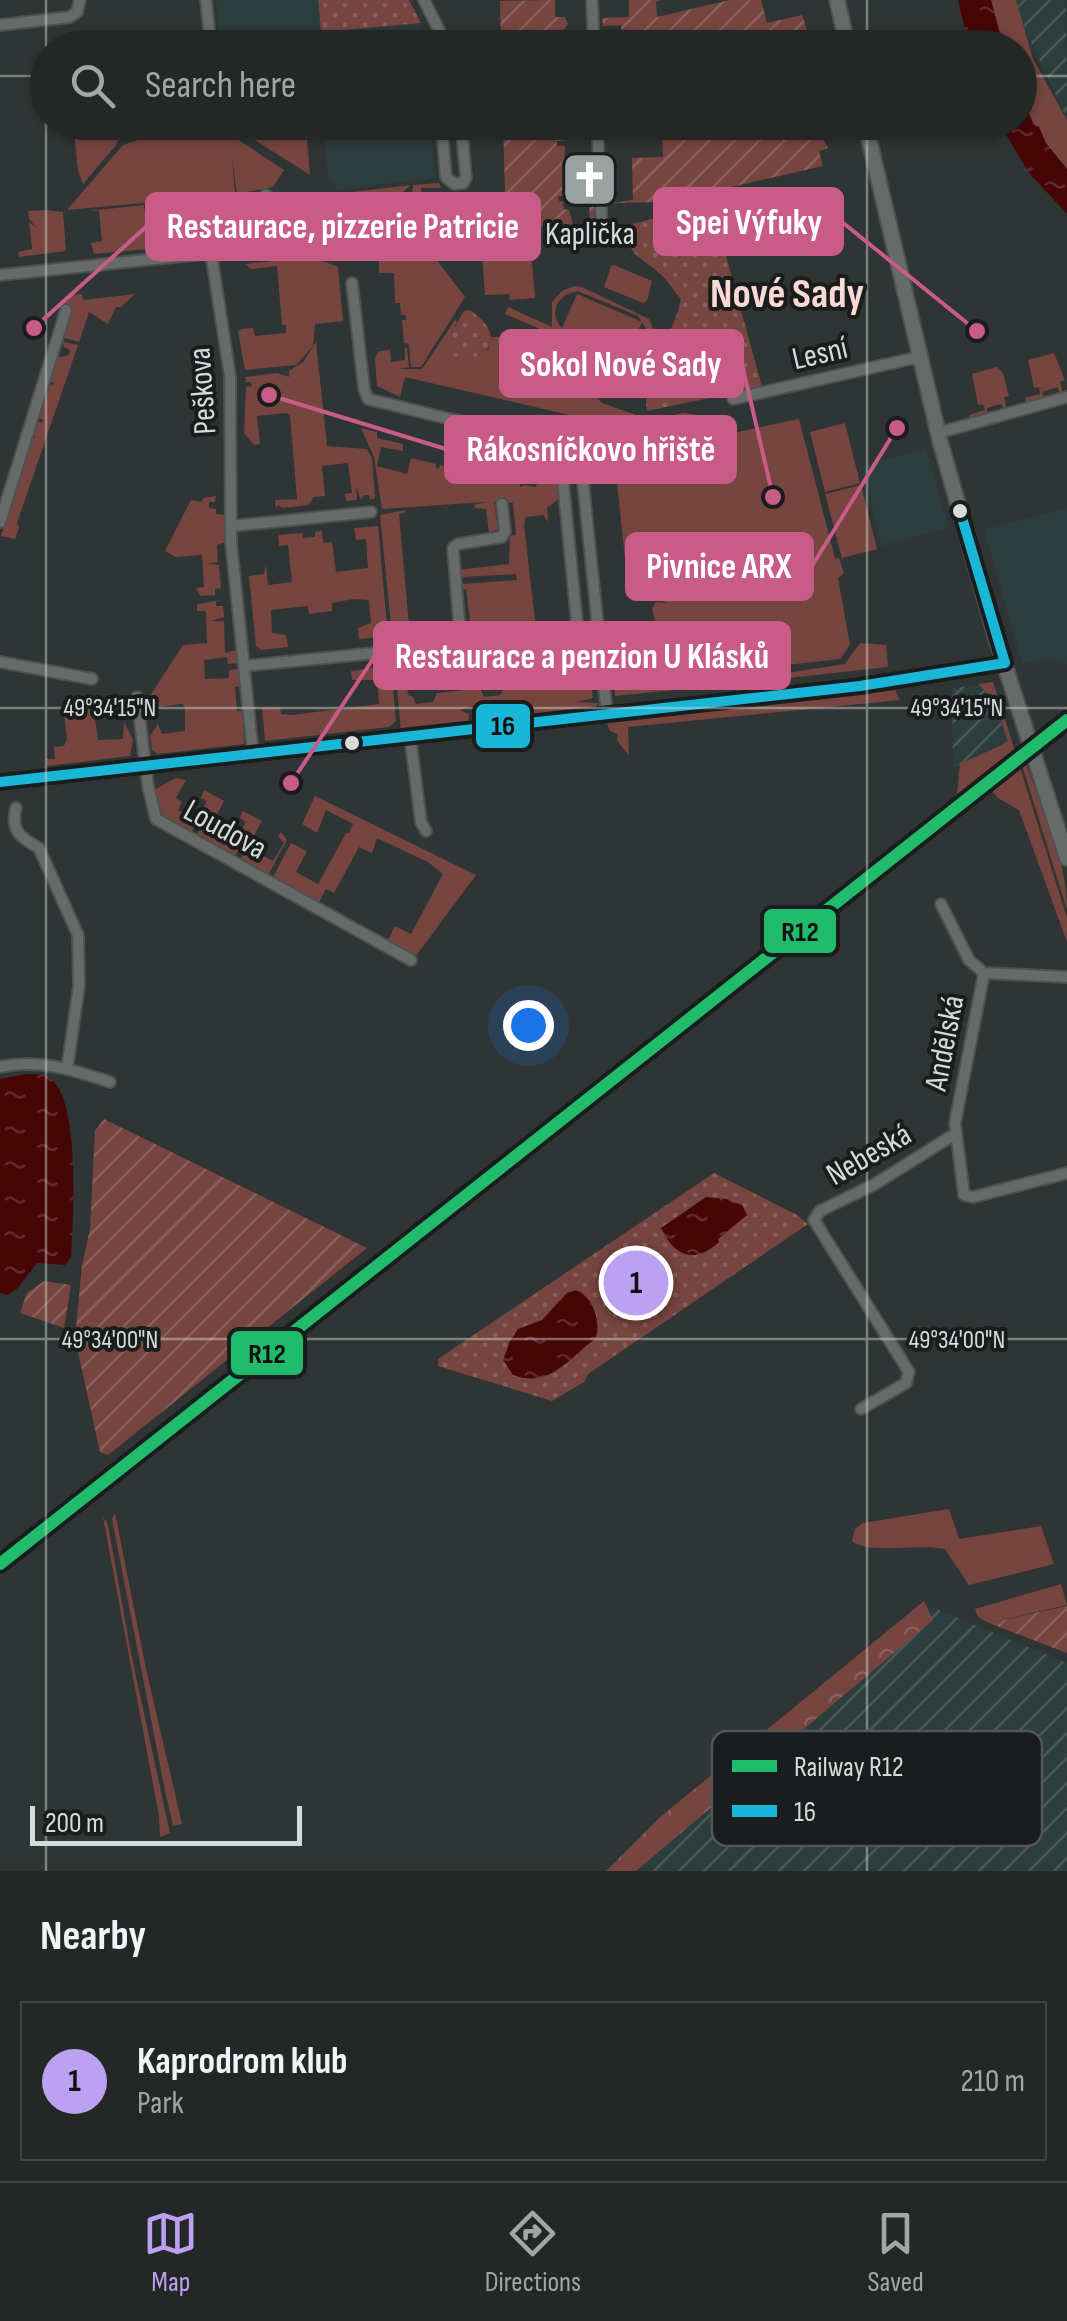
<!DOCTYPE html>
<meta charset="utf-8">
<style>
:root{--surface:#232827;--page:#2f3433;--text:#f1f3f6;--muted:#a3a6a7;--line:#404444;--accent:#bca0f2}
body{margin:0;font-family:"Sofia Sans Condensed",sans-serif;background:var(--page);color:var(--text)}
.scale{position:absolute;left:30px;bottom:25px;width:272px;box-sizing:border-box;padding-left:10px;border:5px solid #d4dbda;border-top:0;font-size:28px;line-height:35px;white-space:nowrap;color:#d4dbda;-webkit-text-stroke:8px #191d1d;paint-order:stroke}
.you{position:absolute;left:528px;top:1025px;width:35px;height:35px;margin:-25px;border:8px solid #fff;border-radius:50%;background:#1a73e8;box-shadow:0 0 0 15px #1a73e833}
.badge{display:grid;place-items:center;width:65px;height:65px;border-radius:50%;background:var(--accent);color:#111;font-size:32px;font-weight:700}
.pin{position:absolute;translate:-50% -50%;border:5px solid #fff;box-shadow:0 2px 10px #0006}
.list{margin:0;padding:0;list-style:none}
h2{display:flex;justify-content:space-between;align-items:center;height:130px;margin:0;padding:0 40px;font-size:42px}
h2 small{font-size:32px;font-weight:400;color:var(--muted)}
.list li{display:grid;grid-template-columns:65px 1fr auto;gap:30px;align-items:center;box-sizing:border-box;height:160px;margin:0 20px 20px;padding:0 20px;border:2px solid var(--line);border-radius:0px}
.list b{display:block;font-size:38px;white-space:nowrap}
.list p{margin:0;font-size:32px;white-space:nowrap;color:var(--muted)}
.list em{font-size:32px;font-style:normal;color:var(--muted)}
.icon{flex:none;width:55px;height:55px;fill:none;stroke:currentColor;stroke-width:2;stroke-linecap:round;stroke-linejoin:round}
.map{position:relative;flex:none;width:1067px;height:1871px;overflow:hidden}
.search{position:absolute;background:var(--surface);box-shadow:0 2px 8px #0004;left:30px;right:30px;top:30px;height:110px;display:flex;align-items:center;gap:25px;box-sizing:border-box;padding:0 35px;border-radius:55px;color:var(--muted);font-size:38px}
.sheet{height:310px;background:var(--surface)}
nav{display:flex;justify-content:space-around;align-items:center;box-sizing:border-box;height:140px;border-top:2px solid var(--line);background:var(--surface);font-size:28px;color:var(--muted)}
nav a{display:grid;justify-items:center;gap:5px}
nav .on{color:var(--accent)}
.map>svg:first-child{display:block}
.built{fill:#2c3d3d}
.industrial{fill:url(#industrial-furrows)}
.grass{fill:#77453f;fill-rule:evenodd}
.forest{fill:url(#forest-crowns)}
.park{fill:url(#park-dots)}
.garden{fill:url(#garden-furrows)}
.water{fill:url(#water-ripples)}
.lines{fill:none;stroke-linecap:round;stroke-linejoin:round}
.street-casing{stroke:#4d5251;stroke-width:14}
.secondary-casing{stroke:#4d5251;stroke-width:18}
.street{stroke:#666b6a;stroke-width:10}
.secondary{stroke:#666b6a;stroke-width:14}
.bus-1-casing{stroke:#191d1d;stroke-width:18}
.bus-1{stroke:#1ab6d8;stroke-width:10}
.rail-1-casing{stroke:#191d1d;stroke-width:20}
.rail-1{stroke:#20bc6c;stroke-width:12}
.ticks{fill:none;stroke:#d4dbda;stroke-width:2.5;stroke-opacity:0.45}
.bus-dot{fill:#d4dbda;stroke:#191d1d;stroke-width:4}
.labels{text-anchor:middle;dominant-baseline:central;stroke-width:8;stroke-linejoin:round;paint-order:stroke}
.poi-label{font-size:32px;fill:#d4dbda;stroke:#191d1d}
.street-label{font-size:32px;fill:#d4dbda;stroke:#191d1d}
.district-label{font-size:42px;font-weight:bold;fill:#fdd9d4;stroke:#191d1d}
.key{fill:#191d1d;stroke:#515656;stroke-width:2.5}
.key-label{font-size:28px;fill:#d4dbda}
.ticks-label{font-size:25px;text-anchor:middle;fill:#d4dbda;stroke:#191d1d;stroke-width:8;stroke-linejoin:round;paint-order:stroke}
.leader{fill:none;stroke:#c85c87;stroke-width:4}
.callout-dot{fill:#c85c87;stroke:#191d1d;stroke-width:4}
.callout{fill:#c85c87;stroke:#c85c87;stroke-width:4}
.callout-label{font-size:35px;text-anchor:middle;font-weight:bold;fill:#fff}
.line-badge{stroke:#191d1d;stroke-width:4}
.pale-badge-label{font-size:28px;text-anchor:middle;font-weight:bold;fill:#111}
</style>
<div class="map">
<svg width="1067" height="1871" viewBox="0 0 1067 1871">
<defs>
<pattern id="industrial-furrows" width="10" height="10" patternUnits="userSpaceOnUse" patternTransform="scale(2.5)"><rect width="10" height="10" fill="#2c3d3d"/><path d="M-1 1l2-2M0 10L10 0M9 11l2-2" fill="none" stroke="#4a5858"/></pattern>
<pattern id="forest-crowns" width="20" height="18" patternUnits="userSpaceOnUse" patternTransform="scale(2.5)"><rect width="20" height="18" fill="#77453f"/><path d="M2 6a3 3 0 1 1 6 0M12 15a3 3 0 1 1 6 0" fill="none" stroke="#895f5a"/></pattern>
<pattern id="park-dots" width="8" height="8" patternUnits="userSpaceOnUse" patternTransform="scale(2.5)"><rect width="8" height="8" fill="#77453f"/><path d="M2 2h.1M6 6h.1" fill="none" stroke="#895f5a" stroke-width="1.8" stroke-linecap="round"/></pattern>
<pattern id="garden-furrows" width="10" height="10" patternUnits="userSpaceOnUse" patternTransform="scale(2.5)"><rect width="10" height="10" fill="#77453f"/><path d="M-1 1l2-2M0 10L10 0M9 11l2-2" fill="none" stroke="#895f5a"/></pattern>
<pattern id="water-ripples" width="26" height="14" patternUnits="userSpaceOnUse" patternTransform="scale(2.5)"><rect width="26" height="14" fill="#460606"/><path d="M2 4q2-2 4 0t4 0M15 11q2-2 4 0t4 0" fill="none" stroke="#602a2a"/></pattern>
</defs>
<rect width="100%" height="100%" fill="#2f3534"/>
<path class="built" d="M216 0H318L321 31 421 23 434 47H220Z
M310 123H430L436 178 336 190 334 181H329L323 131H311Z
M926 448 949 528 882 546 862 466Z
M1067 508V664L1053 659 1022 663 984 530Z
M1067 713V730L0 1573V1554L914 832 1059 724 1058 721Z"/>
<path class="industrial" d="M1016 0H1066L1067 119 1018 14Z
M979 685 994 700 1008 743 953 768 952 688Z
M929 1606 1067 1663V1871H628Z"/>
<path class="grass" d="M991 0H1016L1033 59 1067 120V169C1048 148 1023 115 1020 88 1018 75 1020 61 1020 48L1004 47Z
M73 123H119L120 137 116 145 83 184 78 170Z
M154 123H212L228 133 230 141 231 135 284 170 273 187 237 194 232 158 235 194 198 198 196 193V198L67 210 123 145 144 138Z
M241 123H295L307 140 310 175 242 132Z
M439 183 441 188H421L425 228 443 227 451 245 432 243 399 228 411 204 413 185Z
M411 185 375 216 335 194Z
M279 193 318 195 342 239 322 257 284 243Z
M144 205 149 249 94 254 91 243 102 241 99 211H89Z
M45 210 63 212 66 251 19 257 18 252 32 249 29 222 37 228 29 219 28 211Z
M367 220 432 254 465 297 421 367H411L409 344 404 343 402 320H406V315H401L400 303H395L394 273H379V247L383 252 382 241 365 243 363 224Z
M531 250 535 298 510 300 509 294 485 295 482 254Z
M312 257 338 267 343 321 315 324 313 346 296 365 245 370 238 332 242 329 253 328 255 336 286 333V325H282L277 266 251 269 245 264Z
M614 265 652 281 647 301 643 303 604 287 611 266Z
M574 286 582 287 649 319C658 336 656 356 637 363L642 366 639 372 505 314 508 307 552 327V302L562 291ZM578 291 638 316 649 333 646 351 625 358C604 351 541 334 558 303 563 295 569 293 578 291Z
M82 294 83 300 135 294 121 307H116L108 324 89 312 79 342 64 338 70 315 66 308H61L69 295Z
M577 294 642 322 627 356 562 328Z
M455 320 457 322 450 335 488 351 491 337 533 338 572 363 586 387 602 403 645 418 611 427 612 422 597 439 588 442 584 440V434L597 437 600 422 405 377 400 397 377 386 375 358 379 351 390 350 391 362 405 360V348H407L409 367 398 369H422Z
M63 342 78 345 17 523 19 528 15 539 1 536 32 438H36L33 436 37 423 44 421 39 417 49 385 55 384 50 381 57 358 69 355 70 350 64 347Z
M316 342 327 446 367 449 372 458 375 498 370 500 369 495H364L361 500 356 486 357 500 346 501 345 494 352 493 348 463 322 466 325 496 314 497 308 505 282 508 278 505 276 508 275 500 297 499 290 416 287 413 257 416 260 444 254 445 244 433 246 387 252 386 251 382H246L245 377 277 373 289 377V371L303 362Z
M1054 353 1065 380 1060 382 1063 393 1060 394 1057 387 1042 392 1044 399 1027 404 1025 398 1040 394 1039 387 1034 388 1028 360Z
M997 367 1003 373 1009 396 1004 397 1007 409 1004 410 1001 404 987 408 988 415 970 420 969 415 985 410 983 404 978 405 972 374Z
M683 413 697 415 623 431 625 440 637 438 641 443 692 435 709 428 714 437 799 419 835 558H839L844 573 838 578 850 645 840 659 733 671 738 678 734 684 615 696 613 676 639 673 640 682 659 680 655 641 658 640 666 673H669L652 609 656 602 667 603 647 594 638 557 625 558 613 444 598 445 599 458H591L590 448 611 430Z
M845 423 860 483 825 492 810 432Z
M361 428 377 432V438L403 444V451L381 447 377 466 407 474 411 458 436 464V468L439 469 440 465 464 471 467 476 468 472 492 477V482H495L496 478 520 484V487L525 485 536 487 540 473 528 470 532 454 559 459 561 497 547 508 548 522 544 515 526 517 524 525 535 621 471 628 466 589H460L462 584 517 580 516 574 463 577 458 570 509 564 510 536 516 535 513 503 494 502 498 529 489 533 486 509 475 508 474 505 485 502 382 509 374 457Z
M861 485 877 549 842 558 825 494Z
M216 496 215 502H209V508L216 509V514L226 515V542L217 545 218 562 207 564 219 565 221 588 215 589V595L200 596 196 588 204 587 202 555 176 557 165 551 191 500 202 502 203 498Z
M405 510V513L399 514 410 636H418L419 641 407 643 404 635 392 636 380 515Z
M378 526 388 636 359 639 358 628 371 623 369 600 353 599 332 603V611L309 614 308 606 271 610 272 633 286 635 288 647 261 650 256 646 249 576 264 574 266 565 268 585 292 582 288 545 279 546 278 535 302 533 303 538 315 537V532L322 531 323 543 332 542 336 572 368 568 366 539 356 540 354 528Z
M222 600 216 602V606H223L224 617 211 621H224L225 653 237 650 238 663 228 664 227 657 204 660 205 679 229 678V670L239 669 241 686 235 687 237 711H243L244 744 158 754 152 750 150 736 158 724 162 734 185 731V707L182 704 158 707 156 715 149 703 150 696 183 645 207 643 206 611H197V604Z
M860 643 886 645 888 667 744 683 754 678 845 664Z
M588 646 593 698 576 702 599 703 591 711 488 721 486 716 477 714 478 706 476 705 459 710 469 714 468 725 401 732 395 665 424 662 425 670 419 668V672L406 675 408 695 413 697 416 704 433 702 437 693 476 689 481 690 484 697 500 695 505 686 543 682 549 683 551 690 568 688 569 681 574 678 572 659 564 657 563 648Z
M388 666 391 667 396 721 389 727 265 741 262 708 280 707 281 714 292 715 379 704 377 680H352L351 671Z
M993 682 1017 757 956 804 960 764 1008 742 994 700 978 684Z
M895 690 900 700 628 727 629 756 617 740 618 734 610 731 606 721Z
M93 703 98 740 123 739 124 722 133 740 130 756 47 766 46 759H55L54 747 64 746 67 739 64 714Z
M1024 759C1042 808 1067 858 1067 910L1021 762Z
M1019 764 1067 918V942L1019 810 998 798 988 787Z
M176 778 186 780 176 798 182 802 178 810 197 820 207 801 201 798 204 790 224 801 215 819 220 823 216 830 235 841 246 822 240 818 243 811 262 821 252 839 258 843 254 851 273 861 284 843 278 836 281 832 287 840 268 875 240 860 247 847 241 844 235 857 196 836 203 824 198 820 191 833C164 819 159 819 156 789Z
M315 796 476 875 416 956 387 942 395 926 411 934 443 874 428 862 377 838 372 853 359 847 334 893 326 889 319 902 273 877 291 843 307 851 296 872 318 884 346 833H349L353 824 326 810 317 833 302 824Z
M949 1509 959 1539 1041 1526 1054 1564 969 1585 945 1549C919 1543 868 1555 852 1541L855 1529 863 1523Z
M115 1513 146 1669 182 1824 173 1826 165 1791 112 1519Z
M103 1517 108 1525 131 1653 170 1833 160 1837 159 1816Z
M1061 1584 1067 1605 989 1623 978 1617 975 1609Z"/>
<path class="forest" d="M924 1601 933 1620 636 1871H606L659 1818Z"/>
<path class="park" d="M318 0H409L421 23 321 32Z
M679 212 691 243 721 237 762 387 647 411C640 372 674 337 681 299 673 290 667 279 658 272 640 256 633 260 626 234L612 229Z
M470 310C492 326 500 341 477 361L466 362 452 355 450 335 464 311Z
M714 1173 797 1215 808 1224 588 1374 584 1382 552 1401 438 1366V1359Z"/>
<path class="garden" d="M555 0V17H565L568 24 563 31H548V47H501L500 1Z
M629 0H661L656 2 657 17 730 0H761L767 23 802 15 812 45 618 47V42L622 41 621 25 603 26 602 18 629 17Z
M503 123H586V134L574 135 573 140 557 141V146H565L564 167 587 166V157L593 156 596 224 590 223 588 190 577 191 575 196H558L559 201H563L564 209 569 210 573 225 506 228Z
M628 123H811L802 126 805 136 820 133 828 148 819 151 823 166 665 202 611 203 633 200 632 158 663 157 662 135 629 136Z
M104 1119 367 1248 108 1455 100 1452 75 1338 82 1265 90 1229 95 1131Z
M44 1281 71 1285 64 1328 20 1313 27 1293Z
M1067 1606V1653L989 1623Z"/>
<path class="water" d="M958 0H991L1003 47H969Z
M1020 92 1034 125 1039 127 1046 143 1067 169V214L1029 173 999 123 1020 122Z
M27 1074C34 1074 43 1073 50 1078 81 1100 73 1220 71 1257L65 1265 37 1263 17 1289 7 1295 0 1293V1079Z
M706 1197 727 1199 742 1205 747 1215 718 1239 719 1242C694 1265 674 1256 661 1228Z
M576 1290C593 1297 601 1321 596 1338 570 1358 549 1389 513 1375L503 1360 510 1341 518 1329 542 1320 567 1293Z"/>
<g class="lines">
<defs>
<path id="street" d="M206 0 211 48
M424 0 448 48
M592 0 594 48
M0 25 70 17 77 12 80 0
M444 122 442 130 446 177 454 184 463 183 466 177 461 122
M597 122 602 233
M211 253 230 376 231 542 253 754
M0 275 261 248 267 245 270 238 266 195
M352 283 364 389 368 399 560 446 574 453 581 463 607 714
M733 399 919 357
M938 433 1067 397
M561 461 578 633
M0 522 66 310
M231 526 371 512
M461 645 453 548 458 544 502 537 505 531 502 504
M398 651 599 631
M0 662 92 679
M244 666 385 652
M137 697 148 786 156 819 411 960
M410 736 421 822 426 831
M16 808C10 831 21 838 39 848L78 935 79 986 67 1069
M941 904 969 960 984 973 955 1123 964 1195 973 1197 1067 1173
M984 973 1067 977
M0 1067C38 1058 73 1070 110 1082
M861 1409 906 1383 909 1372 814 1220 820 1211 875 1184 955 1134"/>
<path id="secondary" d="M837 0 848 48
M865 122 940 441 997 641 1067 858
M0 782 860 686 1005 663"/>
</defs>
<use href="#street" class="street-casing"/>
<use href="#secondary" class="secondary-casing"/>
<use href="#street" class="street"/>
<use href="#secondary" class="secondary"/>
<defs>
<path id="bus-1" d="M960 511 1005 663
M0 782 860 686 1005 663"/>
</defs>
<use href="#bus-1" class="bus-1-casing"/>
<use href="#bus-1" class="bus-1"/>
<defs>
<path id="rail-1" d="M0 1564 1067 720"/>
</defs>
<use href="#rail-1" class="rail-1-casing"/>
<use href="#rail-1" class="rail-1"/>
</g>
<path class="ticks" d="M46 0V1871M867 0V48M0 76H48M1020 76H1067M867 122V1871M0 708H1067M0 1339H1067"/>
<defs>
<symbol id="church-square" viewBox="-11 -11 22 22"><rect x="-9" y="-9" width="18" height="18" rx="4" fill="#9aa1a0" stroke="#191d1d"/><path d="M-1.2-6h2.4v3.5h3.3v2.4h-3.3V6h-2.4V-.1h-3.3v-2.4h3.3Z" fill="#fff"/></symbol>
</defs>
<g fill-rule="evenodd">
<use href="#church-square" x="558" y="148" width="63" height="63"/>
</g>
<g class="bus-dot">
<circle cx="960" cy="511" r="9"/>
<circle cx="352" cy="743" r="9"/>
</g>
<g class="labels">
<g class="poi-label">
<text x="590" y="234">Kaplička</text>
</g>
<g class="street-label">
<text transform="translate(820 354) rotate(-13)">Lesní</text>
<text transform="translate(203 391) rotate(-94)">Peškova</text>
<text transform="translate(225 830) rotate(29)">Loudova</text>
<text transform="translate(945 1043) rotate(-79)">Andělská</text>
<text transform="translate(869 1155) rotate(-30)">Nebeská</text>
</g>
<g class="district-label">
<text x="787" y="294">Nové Sady</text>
</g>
</g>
<rect x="712" y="1731" width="330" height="115" rx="15" class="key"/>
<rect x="732" y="1760" width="45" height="12" fill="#20bc6c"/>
<rect x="732" y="1805" width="45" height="12" fill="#1ab6d8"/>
<g class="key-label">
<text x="794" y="1776">Railway R12</text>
<text x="794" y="1821">16</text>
</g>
<g class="ticks-label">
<text x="110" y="716">49°34'15"N</text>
<text x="957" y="716">49°34'15"N</text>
<text x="110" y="1348">49°34'00"N</text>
<text x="957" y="1348">49°34'00"N</text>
</g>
<path class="leader" d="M977 331L842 222M34 328L147 226M773 497L742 364M269 395L446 449M897 428L812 566M291 783L375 656"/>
<g class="callout-dot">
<circle cx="977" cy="331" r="10"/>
<circle cx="34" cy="328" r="10"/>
<circle cx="773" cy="497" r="10"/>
<circle cx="269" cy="395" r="10"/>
<circle cx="897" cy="428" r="10"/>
<circle cx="291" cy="783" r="10"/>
</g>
<g class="callout">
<rect x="655" y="189" width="187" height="65" rx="10"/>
<rect x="147" y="194" width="392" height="65" rx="10"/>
<rect x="501" y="331" width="241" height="65" rx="10"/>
<rect x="446" y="417" width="289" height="65" rx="10"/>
<rect x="627" y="534" width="185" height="65" rx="10"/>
<rect x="375" y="623" width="414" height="65" rx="10"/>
</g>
<g class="callout-label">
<text x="749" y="234">Spei Výfuky</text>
<text x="343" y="238">Restaurace, pizzerie Patricie</text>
<text x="621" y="376">Sokol Nové Sady</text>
<text x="591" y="461">Rákosníčkovo hřiště</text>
<text x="719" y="578">Pivnice ARX</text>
<text x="582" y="668">Restaurace a penzion U Klásků</text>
</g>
<g class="line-badge">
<rect x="474" y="702" width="58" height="48" rx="10" fill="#1ab6d8"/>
<rect x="762" y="907" width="76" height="48" rx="10" fill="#20bc6c"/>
<rect x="229" y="1329" width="76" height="48" rx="10" fill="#20bc6c"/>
</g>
<g class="pale-badge-label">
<text x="503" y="735">16</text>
<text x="800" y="941">R12</text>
<text x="267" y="1363">R12</text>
</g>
</svg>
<div class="scale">200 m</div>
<div class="you"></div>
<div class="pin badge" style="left:636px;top:1283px">1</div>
<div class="search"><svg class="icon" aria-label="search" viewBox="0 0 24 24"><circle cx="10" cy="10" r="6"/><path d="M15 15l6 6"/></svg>Search here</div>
</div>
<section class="sheet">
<h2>Nearby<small></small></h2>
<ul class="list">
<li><span class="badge">1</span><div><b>Kaprodrom klub</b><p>Park</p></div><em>210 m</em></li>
</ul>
</section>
<nav>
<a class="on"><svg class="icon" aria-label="map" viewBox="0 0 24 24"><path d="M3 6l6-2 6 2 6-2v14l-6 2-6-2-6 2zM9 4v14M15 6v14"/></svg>Map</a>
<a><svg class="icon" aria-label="directions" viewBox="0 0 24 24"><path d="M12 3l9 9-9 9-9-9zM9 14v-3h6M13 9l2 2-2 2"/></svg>Directions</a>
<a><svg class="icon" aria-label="saved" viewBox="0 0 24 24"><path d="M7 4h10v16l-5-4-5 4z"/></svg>Saved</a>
</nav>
